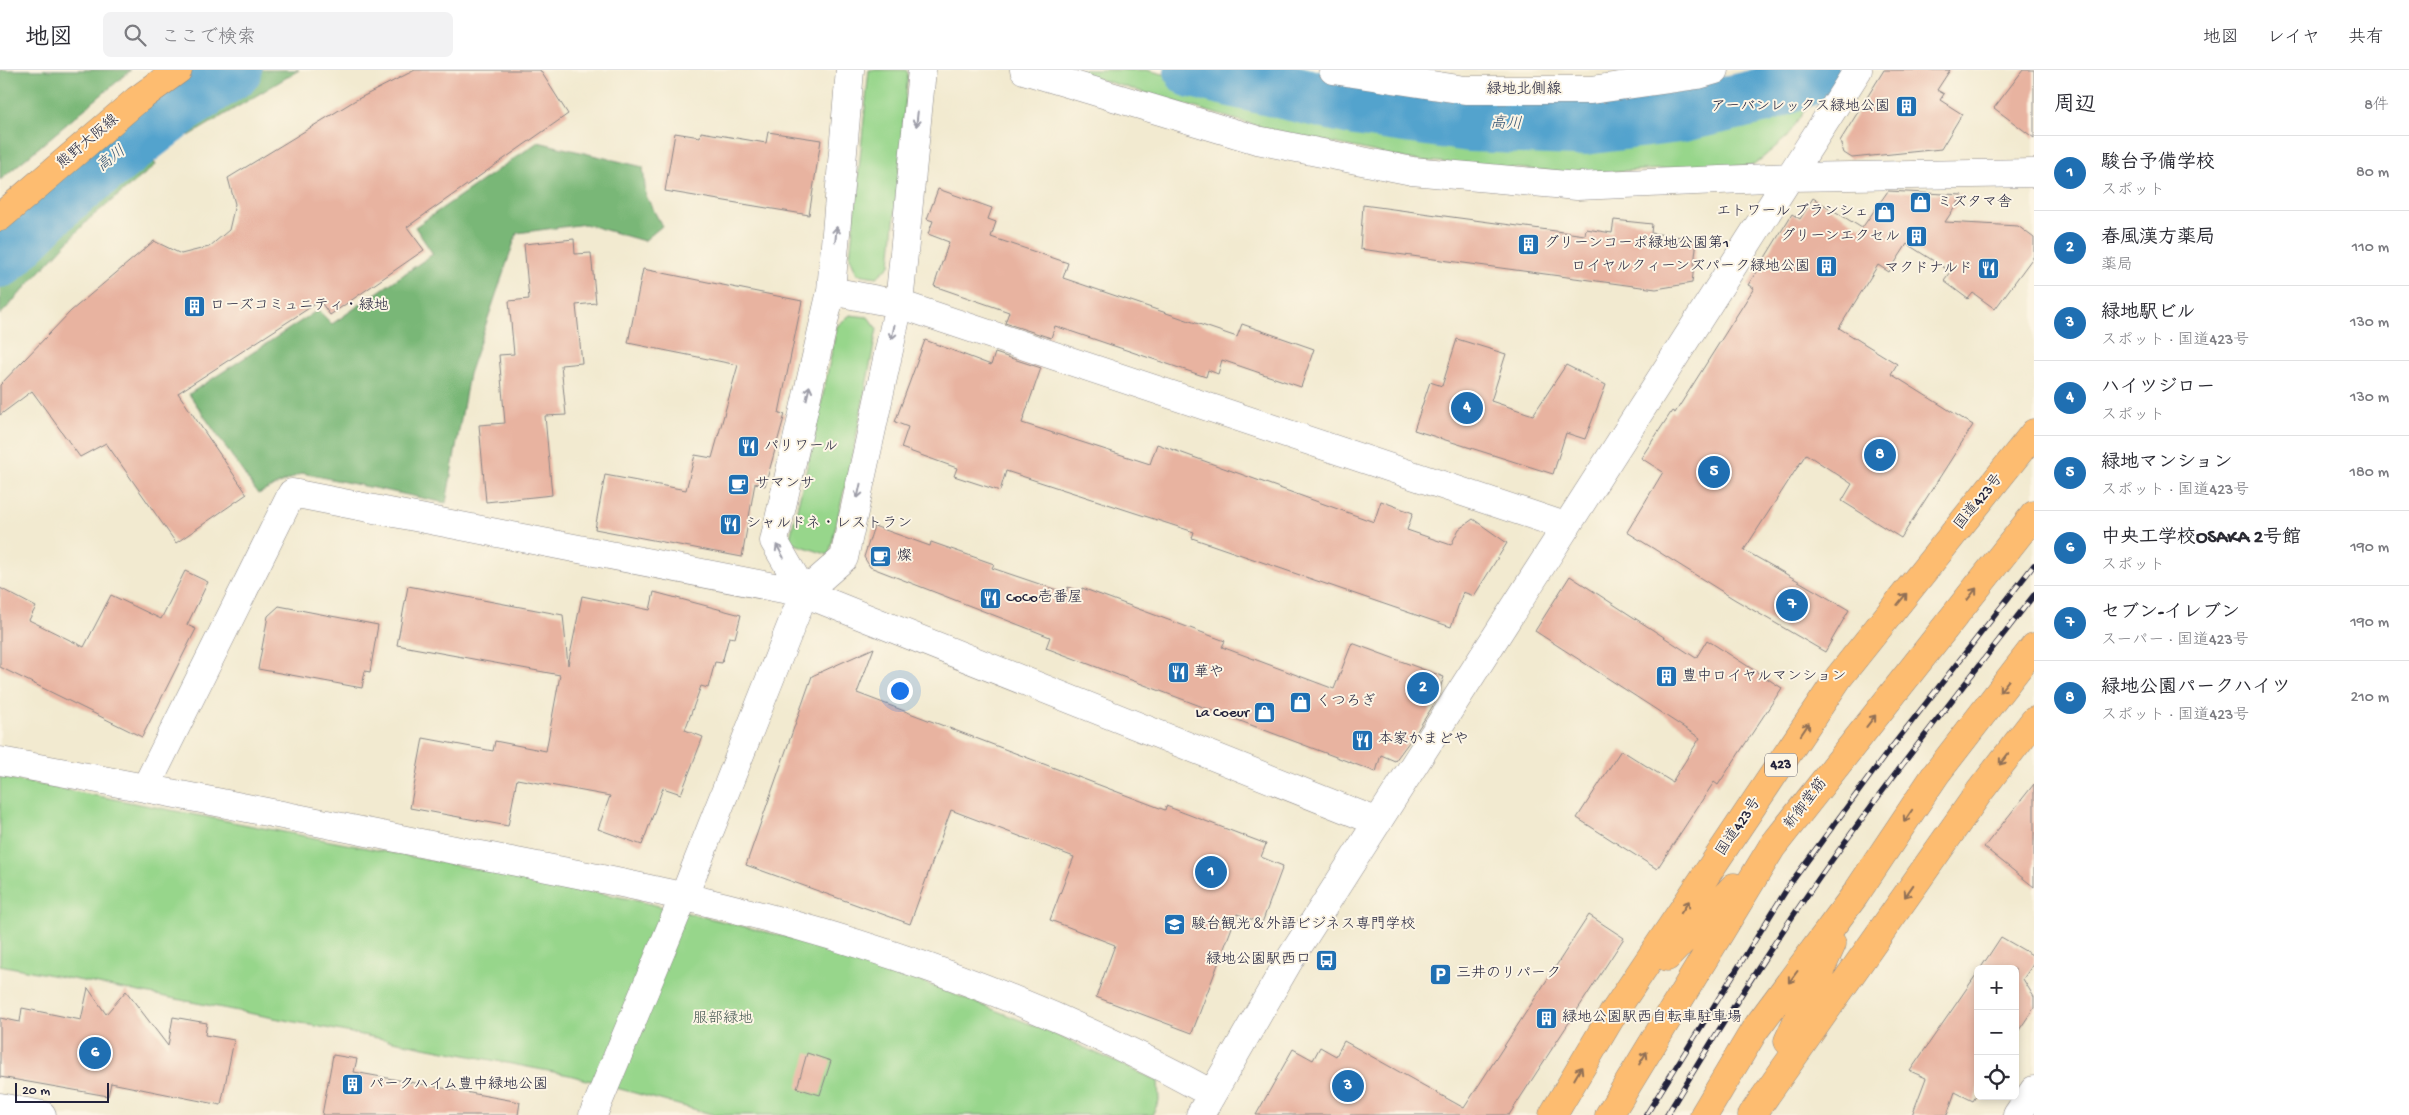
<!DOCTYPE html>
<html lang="ja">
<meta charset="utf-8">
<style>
:root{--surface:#fff;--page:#f2f2f3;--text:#2b2b33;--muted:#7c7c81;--line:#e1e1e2;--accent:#1f6fb2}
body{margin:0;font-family:"Gochi Hand","Klee One",sans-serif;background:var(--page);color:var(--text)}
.controls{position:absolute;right:15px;bottom:15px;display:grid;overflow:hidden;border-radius:8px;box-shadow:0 2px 8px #0003}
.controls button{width:45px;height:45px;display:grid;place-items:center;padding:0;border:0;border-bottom:1px solid var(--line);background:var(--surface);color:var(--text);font:25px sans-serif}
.scale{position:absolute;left:15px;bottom:12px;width:94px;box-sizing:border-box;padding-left:5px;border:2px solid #22223b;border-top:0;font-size:14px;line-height:18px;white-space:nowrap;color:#22223b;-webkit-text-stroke:4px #fcf5e5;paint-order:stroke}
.you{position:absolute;left:899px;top:620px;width:18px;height:18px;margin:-12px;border:4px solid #fff;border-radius:50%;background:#1a73e8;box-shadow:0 0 0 8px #1a73e833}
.badge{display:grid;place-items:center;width:32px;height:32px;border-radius:50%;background:var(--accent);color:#fff;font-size:16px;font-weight:700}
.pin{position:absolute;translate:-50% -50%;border:2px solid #fff;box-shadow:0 1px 5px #0006}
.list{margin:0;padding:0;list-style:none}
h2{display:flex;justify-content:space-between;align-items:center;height:65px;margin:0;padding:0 20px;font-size:21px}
h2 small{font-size:16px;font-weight:400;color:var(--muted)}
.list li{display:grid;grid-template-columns:32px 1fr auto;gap:15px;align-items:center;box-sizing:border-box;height:75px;padding:0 20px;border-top:1px solid var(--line)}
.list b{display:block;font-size:19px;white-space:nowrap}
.list p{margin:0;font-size:16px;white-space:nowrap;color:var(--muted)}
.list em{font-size:16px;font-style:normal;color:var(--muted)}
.icon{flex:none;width:28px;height:28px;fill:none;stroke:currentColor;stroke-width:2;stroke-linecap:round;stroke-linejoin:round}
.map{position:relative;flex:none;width:2034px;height:1045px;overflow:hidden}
header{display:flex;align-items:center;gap:30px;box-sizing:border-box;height:70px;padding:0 25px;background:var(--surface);border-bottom:1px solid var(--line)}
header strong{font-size:24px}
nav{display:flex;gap:28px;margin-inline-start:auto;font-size:18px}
.search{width:350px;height:45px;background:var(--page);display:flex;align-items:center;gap:12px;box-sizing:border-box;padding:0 18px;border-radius:8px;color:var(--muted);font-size:19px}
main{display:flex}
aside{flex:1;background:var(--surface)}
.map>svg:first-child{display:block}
.green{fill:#97d68b;stroke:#5c7c63}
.forest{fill:#79b777;stroke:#4e6c59}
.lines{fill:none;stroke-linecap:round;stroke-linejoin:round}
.river{stroke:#53a3cd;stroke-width:56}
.building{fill:#e8b3a0}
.minor-casing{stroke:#8a8686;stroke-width:29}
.major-casing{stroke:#8a8686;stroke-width:29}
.highway-casing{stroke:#8a8686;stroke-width:29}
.minor{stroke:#fff;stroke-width:28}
.major{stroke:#fdbc70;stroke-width:28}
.highway{stroke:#fdbc70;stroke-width:28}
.rail-casing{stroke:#22223b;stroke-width:5.5}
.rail{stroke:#fcf5e5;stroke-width:4;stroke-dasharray:11;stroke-linecap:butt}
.oneway{stroke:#9c9ca7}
.oneway2{stroke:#906f56}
.labels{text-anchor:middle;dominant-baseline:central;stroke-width:4;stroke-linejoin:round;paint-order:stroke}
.shield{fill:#fcf5e5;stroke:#63616e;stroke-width:1}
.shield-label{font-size:14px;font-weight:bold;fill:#22223b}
.street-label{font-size:15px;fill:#22223b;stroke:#fcf5e5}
.poi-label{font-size:15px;fill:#22223b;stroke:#fcf5e5;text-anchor:start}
.park-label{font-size:15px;fill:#455853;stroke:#fcf5e5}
.water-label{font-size:16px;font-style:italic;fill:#365675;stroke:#fcf5e5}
</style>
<header>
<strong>地図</strong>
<div class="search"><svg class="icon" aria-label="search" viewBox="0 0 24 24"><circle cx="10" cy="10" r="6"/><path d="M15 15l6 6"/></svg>ここで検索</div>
<nav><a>地図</a><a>レイヤ</a><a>共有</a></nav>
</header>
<main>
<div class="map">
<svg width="2034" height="1045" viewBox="0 0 2034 1045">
<rect width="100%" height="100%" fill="#fcf5e5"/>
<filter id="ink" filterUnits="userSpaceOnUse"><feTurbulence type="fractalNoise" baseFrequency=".02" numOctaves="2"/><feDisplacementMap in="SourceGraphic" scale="10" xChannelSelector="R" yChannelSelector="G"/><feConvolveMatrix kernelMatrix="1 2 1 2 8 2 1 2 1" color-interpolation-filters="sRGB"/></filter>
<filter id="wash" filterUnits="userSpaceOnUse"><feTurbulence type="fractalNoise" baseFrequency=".0096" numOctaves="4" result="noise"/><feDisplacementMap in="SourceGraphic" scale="20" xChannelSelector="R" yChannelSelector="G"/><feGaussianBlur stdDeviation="1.12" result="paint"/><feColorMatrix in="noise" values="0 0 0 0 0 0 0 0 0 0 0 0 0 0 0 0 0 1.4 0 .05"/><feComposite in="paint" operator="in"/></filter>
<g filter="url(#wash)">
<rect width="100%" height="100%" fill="#f2ead0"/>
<path class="green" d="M869 0H906L908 3 890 195 877 207 857 204 850 187Z
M1068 0H1146L1358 50 1469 65 1576 68 1680 54 1767 35 1807 18 1812 29 1787 67 1754 95 1577 103 1413 90 1264 58Z
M850 245 868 247 877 259 855 373 829 485 789 472 815 364 837 256Z
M0 707 630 829 787 867 905 905 1043 959 1158 1011 1159 1031 1152 1045H715L569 1005 0 895Z"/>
<path class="forest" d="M0 0H131L0 110Z
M251 0H299L189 66 179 50Z
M538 72 643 97 646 126 662 156 644 171 585 154 517 163 469 304 446 433 302 403 258 424 189 324 318 240 332 254 433 184 415 157Z
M144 76 156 95 89 149 0 245V203L71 132Z"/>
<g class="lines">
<path class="river" d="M1192 0 1356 38 1470 54 1576 58 1678 45 1762 26 1807 8 1817 0
M0 190 62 128 186 32 234 0"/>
</g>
<g id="blocks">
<path class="building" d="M415 0H540L568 44 407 157 424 180 330 245 320 231 178 323 247 424 176 473 106 373 80 387 32 321 0 345V315L71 241 154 171 181 184 209 177 229 160 235 134 228 108 354 31Z
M1884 0H1950L1937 20 1944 24 1940 30 1962 44 1941 79 1852 88 1844 83 1840 71Z
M2023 0H2034V68L1994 38Z
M701 62 766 73 768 62 821 70 809 145 665 121 675 63 700 67Z
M938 119 992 138 988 149 996 152 991 167 1068 193 1063 208 1237 267 1242 254 1314 279 1301 317 1222 290 1218 304 1208 300 1206 307 1055 256 1051 268 1005 253 1009 242 934 216 949 172 928 164 933 151 927 149Z
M1888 121 1963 125 1945 152 2018 156 2034 168V186L1995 239 1973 223 1968 229 1944 211 1951 202 1907 174 1889 202 1878 195 1839 258 1897 294 1891 304 1973 355 1901 468 1842 431 1852 414 1806 384 1744 480 1849 540 1825 582 1734 529 1627 462 1663 402 1641 388 1672 341 1675 343 1754 218 1748 215 1792 144 1800 149 1813 128 1862 158Z
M1363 135 1585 165 1586 159 1612 163 1614 150 1652 154 1651 163 1697 169 1692 213 1656 219 1360 179Z
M574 169 575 184 591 183 596 233 576 235 582 293 561 295 566 345 545 346 552 425 486 432 479 355 505 353 499 285 514 284 509 231 529 229 524 174Z
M643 199 802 231 779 343 785 344 765 416 755 413 742 487 595 459 605 405 686 420 695 385 712 388 738 295 628 273Z
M1457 269 1506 284 1491 331 1533 345 1566 295 1606 315 1585 369 1566 363 1553 404 1414 360 1430 312 1442 316Z
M925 270 991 295 995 283 1041 298 1022 353 1150 394 1157 374 1374 452 1381 431 1413 443 1407 460 1451 475 1459 459 1473 449 1507 473 1474 526 1463 522 1451 557 1192 468 1194 462 1006 401 1000 421 954 406 957 398 901 378 908 357 895 352Z
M874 456 930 476 931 472 994 494 992 498 1066 523 1068 517 1081 522 1082 518 1225 571 1222 577 1334 619 1352 573 1444 607 1434 634 1415 664 1395 691 1381 685 1376 702 1046 578 1050 567 870 497 864 487Z
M185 501 208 512 187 555 196 559 142 667 0 597V518L36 537 29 550 84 577 111 525 161 549Z
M1570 506 1696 588 1707 570 1782 618 1718 715 1714 712 1657 799 1577 748 1621 680 1672 712 1700 668 1535 561Z
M408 516 563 545 568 595 582 526 650 540 654 522 741 545 735 568 729 567 722 593 715 592 708 618 701 616 685 660 703 667 681 724 663 718 642 775 598 759 610 726 517 709 508 756 410 738 423 668 493 681 495 671 546 681 560 605 397 575Z
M279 536 378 555 370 602 365 601 362 618 258 599 268 546Z
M874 578 857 623 1165 740 1166 736 1266 774 1261 787 1283 796 1262 853 1237 844 1192 963 1096 927 1115 875 1050 850 1074 787 951 740 910 854 746 795 812 606Z
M2034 714V817L1984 777Z
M1589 845 1624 868 1509 1045H1256L1293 979 1313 990 1320 977 1336 986 1344 971 1464 1038Z
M2001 867 2034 886V893L2023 909 2034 927V938L2015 966V899H1980Z
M1978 902V1023L1973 1031 1955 1022 1947 1045H1912L1926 1008 1910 1001Z
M88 918 106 944 126 921 168 976 173 947 207 953 205 965 234 970 221 1035 111 1013 108 1026 0 1007V948L20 952 22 938 81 950Z
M807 983 831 991 820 1025 797 1018Z
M333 985 357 989 354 1002 520 1032 518 1045H322Z"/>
</g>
</g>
<g filter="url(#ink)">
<use href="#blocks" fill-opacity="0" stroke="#8a8686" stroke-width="1"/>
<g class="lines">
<defs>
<path id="minor" d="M1024 0 1257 70 1412 101 1577 116 1790 107 2034 103
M1333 0 1465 20H1591L1698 5 1715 0
M831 221 899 234 1565 456
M804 523 844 488 899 234 922 0
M804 523 774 471 831 221 850 0
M0 691C152 718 303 749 455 780 531 795 609 809 685 827 868 869 1047 933 1212 1024
M146 717 292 423 804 523
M0 1037 42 1045
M593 1045 684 826 804 523 1378 752
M1200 1045 1290 889 1858 0
M2017 1045 2034 1020"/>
<path id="major" d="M0 147 137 30 178 0"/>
<path id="highway" d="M1667 887 1734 817
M1788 971 1832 874
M1553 1045 1614 942 1839 607 2034 363
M1609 1045 1772 777 2034 445
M1704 1045 1754 961 1855 825 1936 704 2034 577
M1752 1045 1980 721 2034 651"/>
</defs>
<use href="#minor" class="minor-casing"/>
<use href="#major" class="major-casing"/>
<use href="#highway" class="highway-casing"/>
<use href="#minor" class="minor"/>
<use href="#major" class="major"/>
<use href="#highway" class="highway"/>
<defs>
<path id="rail" d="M1646 1045 1790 814 1884 687 2034 495
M1667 1045C1712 970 1758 896 1808 824 1879 722 1957 624 2034 525"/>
</defs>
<use href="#rail" class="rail-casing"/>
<use href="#rail" class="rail"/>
</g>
<defs><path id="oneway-shaft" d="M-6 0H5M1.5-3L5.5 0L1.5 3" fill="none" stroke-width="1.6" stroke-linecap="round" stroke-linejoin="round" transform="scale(1.25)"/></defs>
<g class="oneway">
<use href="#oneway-shaft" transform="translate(917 49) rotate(96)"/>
<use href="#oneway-shaft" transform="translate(836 164) rotate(-85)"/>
<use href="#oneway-shaft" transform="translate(893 262) rotate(102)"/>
<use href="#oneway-shaft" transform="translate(808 323) rotate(-77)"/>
<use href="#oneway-shaft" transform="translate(859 421) rotate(102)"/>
<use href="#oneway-shaft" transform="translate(780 481) rotate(-119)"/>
</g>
<g class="oneway2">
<use href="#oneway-shaft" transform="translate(1972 524) rotate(-52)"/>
<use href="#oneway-shaft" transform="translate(1902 529) rotate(-51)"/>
<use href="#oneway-shaft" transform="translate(2004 616) rotate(128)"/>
<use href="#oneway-shaft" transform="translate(1871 651) rotate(-52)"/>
<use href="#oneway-shaft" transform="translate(1805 659) rotate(-56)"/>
<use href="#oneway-shaft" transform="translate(2004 689) rotate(128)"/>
<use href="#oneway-shaft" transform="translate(1908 746) rotate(124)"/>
<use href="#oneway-shaft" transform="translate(1909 821) rotate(125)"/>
<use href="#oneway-shaft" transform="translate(1685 837) rotate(-56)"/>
<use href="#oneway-shaft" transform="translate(1793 907) rotate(127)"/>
<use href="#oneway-shaft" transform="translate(1643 988) rotate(-59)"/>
<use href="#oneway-shaft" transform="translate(1578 1003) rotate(-60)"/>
</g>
</g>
<defs>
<symbol id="building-square" viewBox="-11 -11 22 22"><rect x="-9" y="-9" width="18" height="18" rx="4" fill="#1f6fb2" stroke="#fcf5e5"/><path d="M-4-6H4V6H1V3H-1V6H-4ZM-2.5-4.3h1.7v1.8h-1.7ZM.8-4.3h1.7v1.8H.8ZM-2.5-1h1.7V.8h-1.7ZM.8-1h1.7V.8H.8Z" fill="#fff"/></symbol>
<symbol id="shop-square" viewBox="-11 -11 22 22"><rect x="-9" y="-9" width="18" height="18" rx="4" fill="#1f6fb2" stroke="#fcf5e5"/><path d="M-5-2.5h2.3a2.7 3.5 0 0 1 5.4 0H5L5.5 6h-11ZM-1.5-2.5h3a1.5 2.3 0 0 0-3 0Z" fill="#fff"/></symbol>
<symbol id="restaurant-square" viewBox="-11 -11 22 22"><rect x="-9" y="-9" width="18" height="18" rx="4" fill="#1f6fb2" stroke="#fcf5e5"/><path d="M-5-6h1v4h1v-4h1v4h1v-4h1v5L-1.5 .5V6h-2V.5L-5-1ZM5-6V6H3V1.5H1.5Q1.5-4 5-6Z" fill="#fff"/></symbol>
<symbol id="cafe-square" viewBox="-11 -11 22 22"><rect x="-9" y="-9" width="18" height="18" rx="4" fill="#1f6fb2" stroke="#fcf5e5"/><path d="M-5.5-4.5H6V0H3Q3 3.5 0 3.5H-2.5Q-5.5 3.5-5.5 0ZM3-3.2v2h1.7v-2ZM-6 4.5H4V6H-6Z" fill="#fff"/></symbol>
<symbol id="university-square" viewBox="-11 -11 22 22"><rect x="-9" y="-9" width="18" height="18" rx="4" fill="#1f6fb2" stroke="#fcf5e5"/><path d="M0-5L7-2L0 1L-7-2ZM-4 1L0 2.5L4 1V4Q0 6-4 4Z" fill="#fff"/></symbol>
<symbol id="bus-square" viewBox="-11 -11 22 22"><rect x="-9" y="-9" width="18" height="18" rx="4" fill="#1f6fb2" stroke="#fcf5e5"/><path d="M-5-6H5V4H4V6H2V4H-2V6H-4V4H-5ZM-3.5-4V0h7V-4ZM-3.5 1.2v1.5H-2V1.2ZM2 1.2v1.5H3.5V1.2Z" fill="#fff"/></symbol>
<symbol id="parking-square" viewBox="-11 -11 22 22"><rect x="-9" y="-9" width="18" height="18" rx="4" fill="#1f6fb2" stroke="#fcf5e5"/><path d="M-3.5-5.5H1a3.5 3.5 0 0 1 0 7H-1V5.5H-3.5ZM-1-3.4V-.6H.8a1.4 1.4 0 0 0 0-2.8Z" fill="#fff"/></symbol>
</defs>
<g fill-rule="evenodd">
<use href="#building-square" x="1894" y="24" width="25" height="25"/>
<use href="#shop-square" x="1908" y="120" width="25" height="25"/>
<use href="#shop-square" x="1872" y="130" width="25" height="25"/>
<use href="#building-square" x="1904" y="154" width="25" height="25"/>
<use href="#building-square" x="1516" y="162" width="25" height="25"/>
<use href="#building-square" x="1814" y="184" width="25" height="25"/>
<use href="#restaurant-square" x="1976" y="186" width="25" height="25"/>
<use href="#building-square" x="182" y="224" width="25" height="25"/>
<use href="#restaurant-square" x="736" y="364" width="25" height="25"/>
<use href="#cafe-square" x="726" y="402" width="25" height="25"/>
<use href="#restaurant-square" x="718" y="442" width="25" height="25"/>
<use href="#cafe-square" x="868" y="474" width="25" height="25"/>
<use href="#restaurant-square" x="978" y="516" width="25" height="25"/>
<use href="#restaurant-square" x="1166" y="590" width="25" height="25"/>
<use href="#building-square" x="1654" y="594" width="25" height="25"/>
<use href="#shop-square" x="1288" y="620" width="25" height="25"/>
<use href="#shop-square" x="1252" y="630" width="25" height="25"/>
<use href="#restaurant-square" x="1350" y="658" width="25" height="25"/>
<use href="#university-square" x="1162" y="842" width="25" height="25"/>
<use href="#bus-square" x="1314" y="878" width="25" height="25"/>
<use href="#parking-square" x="1428" y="892" width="25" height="25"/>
<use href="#building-square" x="1534" y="936" width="25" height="25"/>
<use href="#building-square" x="340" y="1002" width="25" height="25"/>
</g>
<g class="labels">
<rect class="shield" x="1765" y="683.5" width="32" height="23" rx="4"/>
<g class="shield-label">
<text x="1781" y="695">423</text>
</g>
<g class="street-label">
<text x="1524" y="20">緑地北側線</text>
<text transform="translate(88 72) rotate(-40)">熊野大阪線</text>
<text transform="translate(1979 432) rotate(-51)">国道423号</text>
<text transform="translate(1806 734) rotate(-52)">新御堂筋</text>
<text transform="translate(1739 757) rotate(-56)">国道423号</text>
</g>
<g class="poi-label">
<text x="1890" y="37" text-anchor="end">アーバンレックス緑地公園</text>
<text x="1937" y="133">ミズタマ舎</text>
<text x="1869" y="142" text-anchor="end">エトワール ブランシェ</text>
<text x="1900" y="167" text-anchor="end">グリーンエクセル</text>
<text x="1544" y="174">グリーンコーポ緑地公園第1</text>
<text x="1810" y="197" text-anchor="end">ロイヤルクィーンズパーク緑地公園</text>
<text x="1973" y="199" text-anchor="end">マクドナルド</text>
<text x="210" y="236">ローズコミュニティ・緑地</text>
<text x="764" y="377">パリワール</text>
<text x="755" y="414">サマンサ</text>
<text x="746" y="454">シャルドネ・レストラン</text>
<text x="897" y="487">燦</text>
<text x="1006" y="528">CoCo壱番屋</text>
<text x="1194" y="603">華や</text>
<text x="1682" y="607">豊中ロイヤルマンション</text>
<text x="1316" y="632">くつろぎ</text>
<text x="1249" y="643" text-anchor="end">La Coeur</text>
<text x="1378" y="670">本家かまどや</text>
<text x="1191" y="855">駿台観光＆外語ビジネス専門学校</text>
<text x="1311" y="890" text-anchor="end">緑地公園駅西口</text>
<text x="1456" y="904">三井のリパーク</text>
<text x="1562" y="948">緑地公園駅西自転車駐車場</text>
<text x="369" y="1015">パークハイム豊中緑地公園</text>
</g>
<g class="park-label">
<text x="723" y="949">服部緑地</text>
</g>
<g class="water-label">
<text transform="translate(1506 55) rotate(2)">高川</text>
<text transform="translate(112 90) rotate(-38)">高川</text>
</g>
</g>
</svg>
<div class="controls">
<button>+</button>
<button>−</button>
<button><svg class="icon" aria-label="locate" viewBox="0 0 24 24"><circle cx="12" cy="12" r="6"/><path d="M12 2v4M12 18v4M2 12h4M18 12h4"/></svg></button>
</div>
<div class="scale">20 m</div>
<div class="you"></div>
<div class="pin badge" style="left:1211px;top:802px">1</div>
<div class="pin badge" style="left:1423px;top:618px">2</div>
<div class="pin badge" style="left:1348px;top:1016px">3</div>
<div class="pin badge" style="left:1467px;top:338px">4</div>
<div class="pin badge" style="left:1714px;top:402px">5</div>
<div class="pin badge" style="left:95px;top:983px">6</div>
<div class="pin badge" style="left:1792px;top:535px">7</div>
<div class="pin badge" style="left:1880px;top:385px">8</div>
</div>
<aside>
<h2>周辺<small>8件</small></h2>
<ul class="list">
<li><span class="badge">1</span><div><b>駿台予備学校</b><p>スポット</p></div><em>80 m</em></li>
<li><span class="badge">2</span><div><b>春風漢方薬局</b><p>薬局</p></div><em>110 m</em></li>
<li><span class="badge">3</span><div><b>緑地駅ビル</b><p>スポット · 国道423号</p></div><em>130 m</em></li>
<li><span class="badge">4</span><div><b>ハイツジロー</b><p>スポット</p></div><em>130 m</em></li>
<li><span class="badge">5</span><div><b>緑地マンション</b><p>スポット · 国道423号</p></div><em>180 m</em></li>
<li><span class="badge">6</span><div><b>中央工学校OSAKA 2号館</b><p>スポット</p></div><em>190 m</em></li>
<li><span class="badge">7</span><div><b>セブン-イレブン</b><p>スーパー · 国道423号</p></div><em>190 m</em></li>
<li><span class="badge">8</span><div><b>緑地公園パークハイツ</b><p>スポット · 国道423号</p></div><em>210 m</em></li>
</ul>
</aside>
</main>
